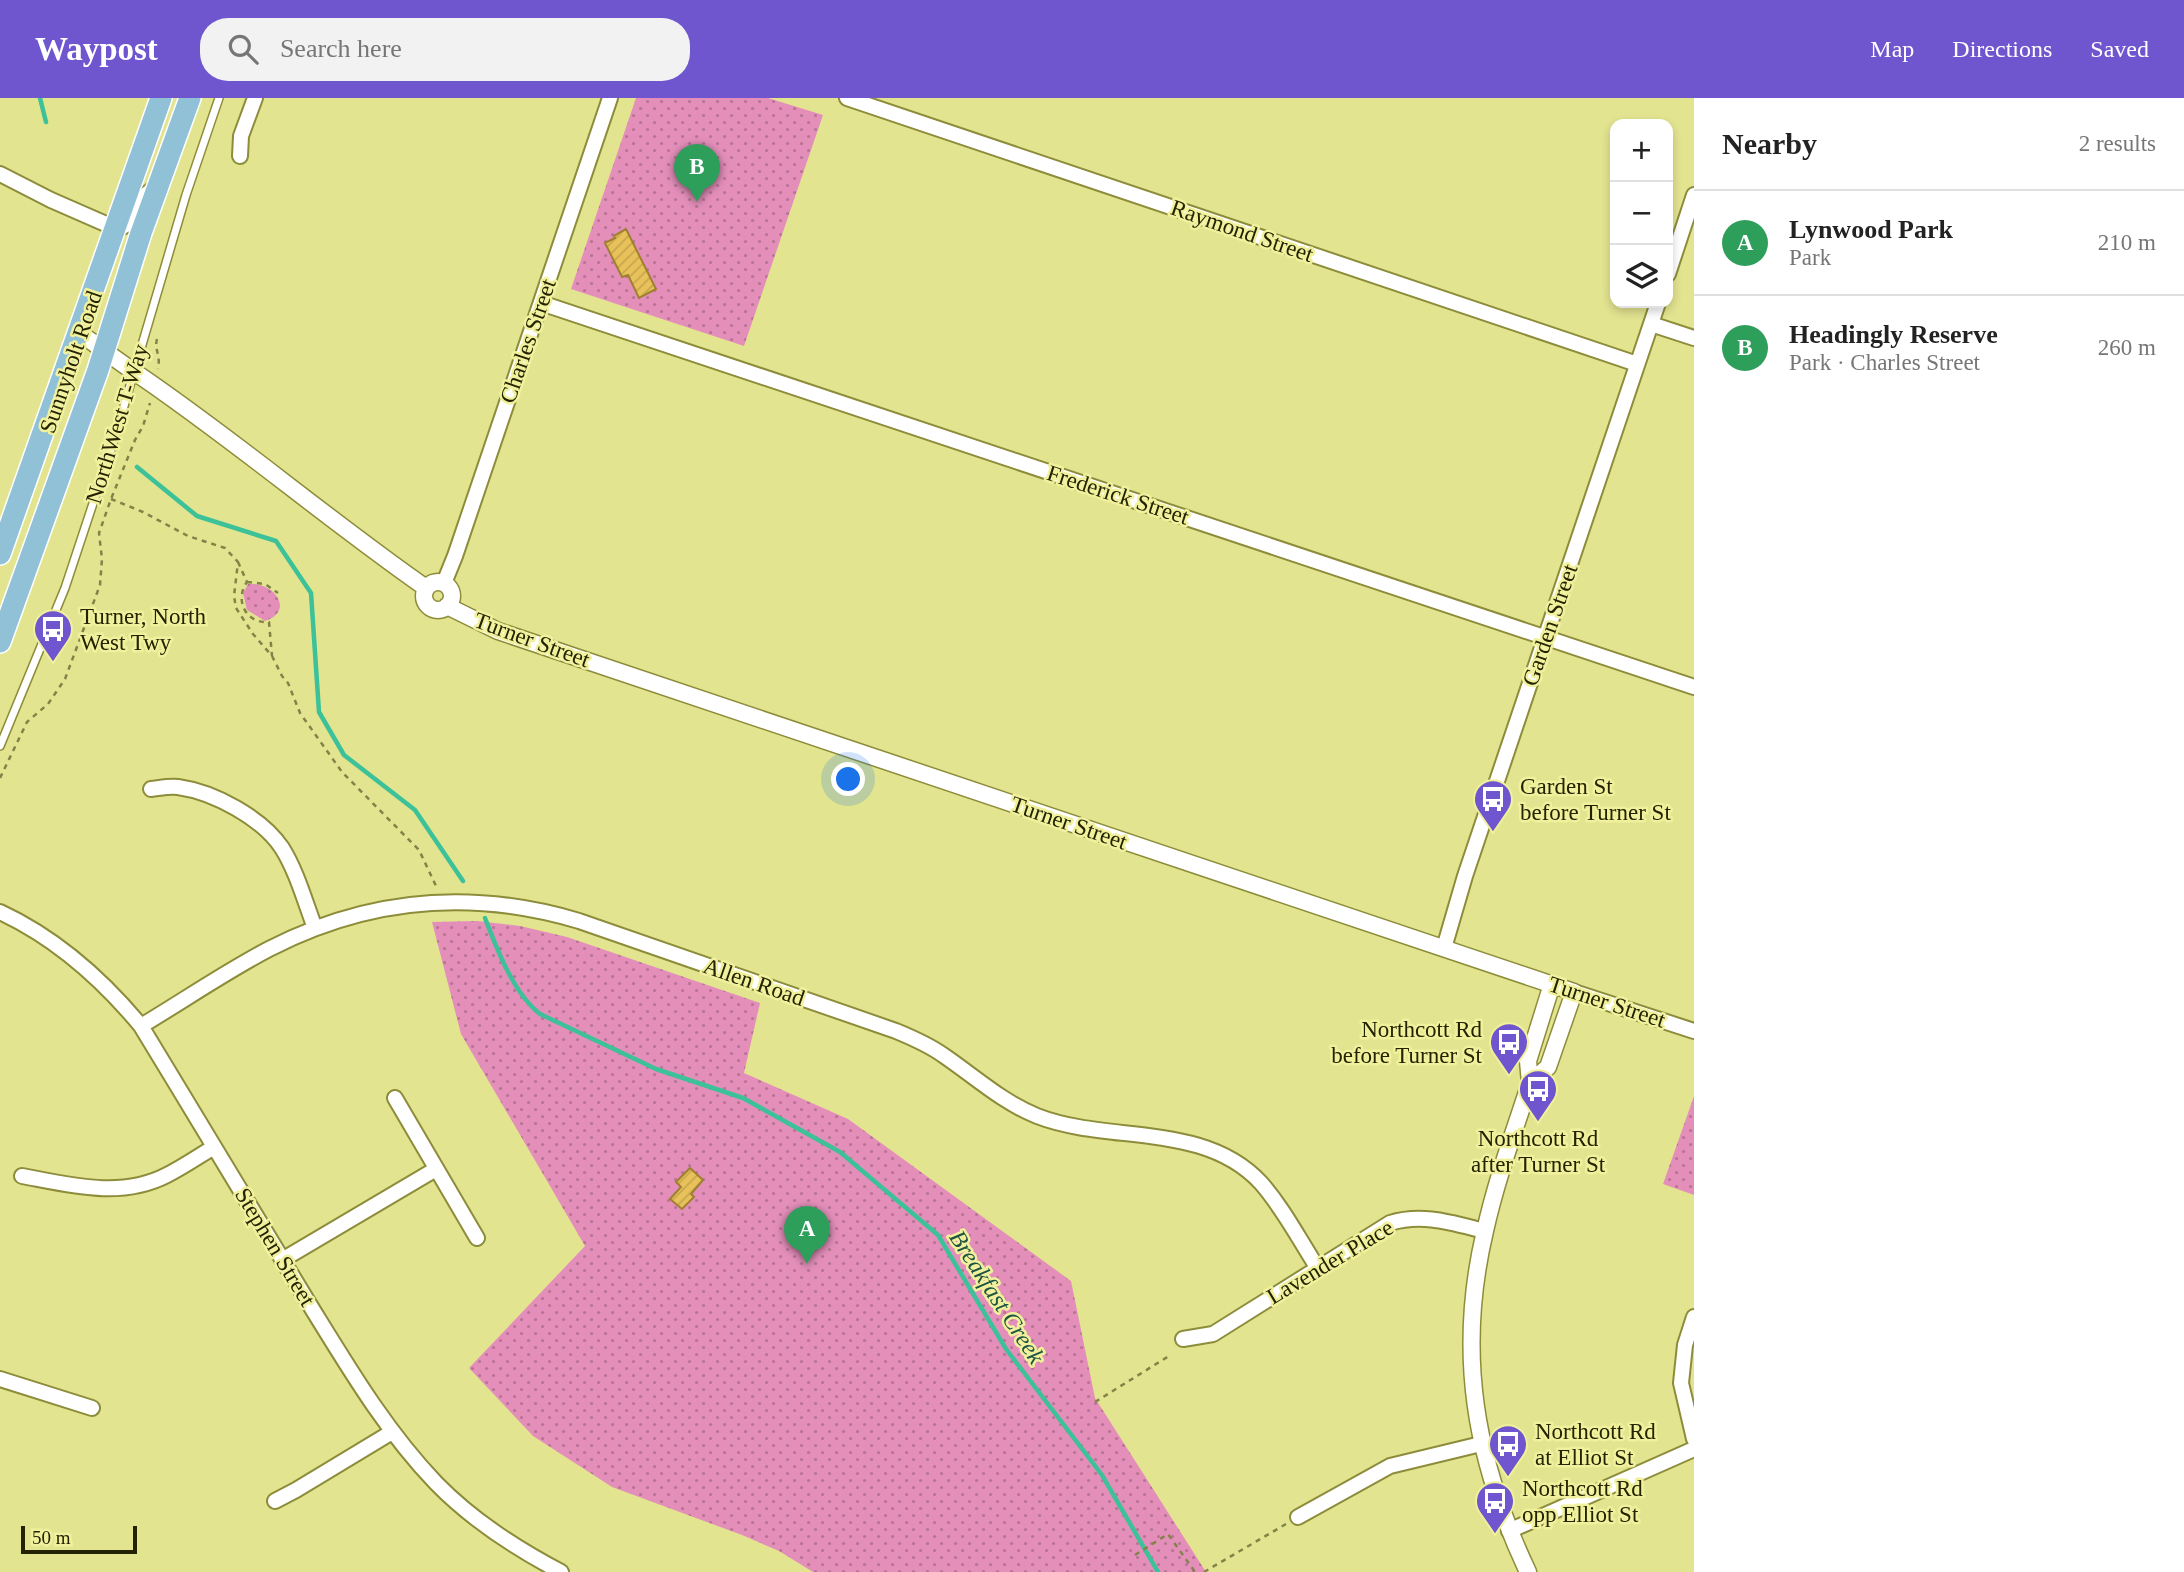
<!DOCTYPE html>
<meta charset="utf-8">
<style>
:root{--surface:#fff;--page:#f2f2f2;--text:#222;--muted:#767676;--line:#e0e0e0;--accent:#6f56cf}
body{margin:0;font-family:"Times New Roman",serif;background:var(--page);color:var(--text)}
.controls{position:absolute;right:21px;top:21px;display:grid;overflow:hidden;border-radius:14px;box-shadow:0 4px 10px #0003}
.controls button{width:63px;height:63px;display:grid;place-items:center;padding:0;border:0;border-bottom:2px solid var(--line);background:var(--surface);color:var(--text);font:35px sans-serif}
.scale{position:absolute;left:21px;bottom:18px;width:116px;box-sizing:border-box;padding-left:7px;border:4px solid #242301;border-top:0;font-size:19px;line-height:24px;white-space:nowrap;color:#242301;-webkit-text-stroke:5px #f1f19d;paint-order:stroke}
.you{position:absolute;left:849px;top:682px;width:24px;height:24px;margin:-18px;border:5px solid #fff;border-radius:50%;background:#1a73e8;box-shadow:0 0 0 10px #1a73e833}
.badge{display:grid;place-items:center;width:46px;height:46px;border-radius:50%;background:var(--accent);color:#fff;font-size:23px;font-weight:700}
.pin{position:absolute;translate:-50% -58px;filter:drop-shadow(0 2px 4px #0008)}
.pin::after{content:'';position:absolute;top:37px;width:24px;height:21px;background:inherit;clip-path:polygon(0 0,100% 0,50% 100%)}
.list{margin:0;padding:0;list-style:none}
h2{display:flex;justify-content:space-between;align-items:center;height:91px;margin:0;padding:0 28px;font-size:30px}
h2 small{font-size:23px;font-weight:400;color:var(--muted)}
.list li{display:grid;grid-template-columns:46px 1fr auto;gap:21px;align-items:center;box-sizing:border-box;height:105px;padding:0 28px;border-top:2px solid var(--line)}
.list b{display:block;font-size:26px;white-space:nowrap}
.list p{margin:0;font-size:23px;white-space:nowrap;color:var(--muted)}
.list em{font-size:23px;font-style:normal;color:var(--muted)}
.icon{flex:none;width:38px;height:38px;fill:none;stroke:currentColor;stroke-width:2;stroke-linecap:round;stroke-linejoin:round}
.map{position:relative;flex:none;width:1694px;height:1474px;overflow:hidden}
header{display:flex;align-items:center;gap:42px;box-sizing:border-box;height:98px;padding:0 35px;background:var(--accent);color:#fff}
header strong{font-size:33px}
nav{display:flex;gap:38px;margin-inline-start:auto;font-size:24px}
.search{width:490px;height:63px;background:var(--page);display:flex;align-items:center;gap:18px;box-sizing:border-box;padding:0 24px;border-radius:28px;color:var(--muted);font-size:26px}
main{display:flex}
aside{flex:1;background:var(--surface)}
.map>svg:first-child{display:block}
.park{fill:url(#park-dots)}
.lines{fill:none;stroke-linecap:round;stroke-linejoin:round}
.stream{stroke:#3dc198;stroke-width:4.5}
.building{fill:url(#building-hatch);stroke:#9e802f;stroke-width:2}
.service-casing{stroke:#8d8c3a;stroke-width:10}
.minor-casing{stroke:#8d8c3a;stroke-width:18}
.tertiary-casing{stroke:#8d8c3a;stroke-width:19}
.primary-casing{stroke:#fff;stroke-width:24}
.path{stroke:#838348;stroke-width:2.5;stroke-dasharray:5 5;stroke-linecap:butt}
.service{stroke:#fff;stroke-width:7}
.minor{stroke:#fff;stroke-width:14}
.tertiary{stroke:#fff;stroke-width:16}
.primary{stroke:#90c1d6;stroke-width:21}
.labels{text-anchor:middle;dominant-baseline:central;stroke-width:5;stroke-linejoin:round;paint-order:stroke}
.street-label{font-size:23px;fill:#242301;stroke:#f1f19d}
.poi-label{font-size:23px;fill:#242301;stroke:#f1f19d;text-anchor:start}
.water-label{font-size:24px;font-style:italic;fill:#1f5342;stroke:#f1f19d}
</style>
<header>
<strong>Waypost</strong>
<div class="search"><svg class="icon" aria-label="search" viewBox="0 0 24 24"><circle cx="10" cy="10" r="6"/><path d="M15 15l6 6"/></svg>Search here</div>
<nav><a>Map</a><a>Directions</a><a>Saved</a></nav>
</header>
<main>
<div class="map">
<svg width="1694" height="1474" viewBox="0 0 1694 1474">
<defs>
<pattern id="park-dots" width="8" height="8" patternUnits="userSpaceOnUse" patternTransform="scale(1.75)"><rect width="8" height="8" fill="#e48fba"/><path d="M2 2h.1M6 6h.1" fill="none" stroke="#b97495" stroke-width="1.8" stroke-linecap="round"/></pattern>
<pattern id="building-hatch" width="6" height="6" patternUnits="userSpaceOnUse" patternTransform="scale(1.75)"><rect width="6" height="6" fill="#e8c15a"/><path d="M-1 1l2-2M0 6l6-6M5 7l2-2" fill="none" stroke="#c7a64c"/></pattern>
</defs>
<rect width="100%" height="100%" fill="#e3e490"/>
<path class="park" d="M636 0H768L823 17 744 248 571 191Z
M248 486C275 484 295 513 265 523L247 512 243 495Z
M477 823 520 828 567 839 760 905 744 975 848 1021 1071 1183 1095 1300 1206 1474H813L779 1453 742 1437 612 1389 533 1338 469 1270 585 1148 461 936 432 824Z
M1694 998V1097L1663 1086Z"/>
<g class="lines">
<path class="stream" d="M40 0 46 24
M137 369 197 418 276 443 311 495 319 614 344 657 415 712 463 783
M485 820C497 851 513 895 540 916L656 971 743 1000 840 1054 938 1137 1006 1251 1102 1377 1158 1474"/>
</g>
<path class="building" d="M626 131 656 191 639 200 628 177 622 179 605 145 615 140 614 138Z
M690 1070 703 1082 691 1096 694 1099 682 1111 670 1101 681 1089 676 1084Z"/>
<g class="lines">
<defs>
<path id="service" d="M0 648 65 490 114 342 186 97 219 0"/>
<path id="minor" d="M847 0 1637 266
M240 58 241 38 255 0
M0 76 51 102 115 130C133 130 130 117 137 105 141 99 150 94 155 89
M1668 176 1694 97
M541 205 1694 589
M1651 226 1694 240
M444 485 455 458 610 0
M151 691C160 690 169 688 178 689 214 694 262 720 282 750 297 774 305 804 315 830
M0 814C56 840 102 881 141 928 197 1020 252 1113 308 1204 347 1267 385 1332 436 1385 471 1421 517 1451 561 1474
M1444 850 1465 778 1658 205
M1574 894 1694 933
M141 928C183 903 225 874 269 851 368 800 472 791 579 823L896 933C913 940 929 947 943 957 974 978 1002 1004 1037 1018 1109 1046 1204 1023 1261 1085 1283 1110 1299 1141 1317 1169
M395 1000 477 1140
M22 1078C70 1087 121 1101 167 1077 183 1069 199 1058 214 1049
M282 1162 436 1071
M1694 1219 1685 1247 1681 1285 1694 1341
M1183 1241 1213 1236 1390 1125C1423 1115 1452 1125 1485 1133
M0 1281 92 1310
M275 1403 296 1392 392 1334
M1298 1419 1390 1368 1481 1346
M1509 1433 1694 1351"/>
<path id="tertiary" d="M79 235C99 248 116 262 136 275 235 342 327 421 426 490
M424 498a14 14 0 1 1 28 0a14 14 0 1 1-28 0Z
M447 508 498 533 1574 894 1548 969 1530 985
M1528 1474C1475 1362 1456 1255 1485 1133 1496 1083 1514 1034 1530 985L1528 963 1552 886"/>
<path id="primary" d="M0 456 161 0
M0 544 98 272 141 135 190 0"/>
</defs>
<use href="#service" class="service-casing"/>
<use href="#minor" class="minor-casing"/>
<use href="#tertiary" class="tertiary-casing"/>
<use href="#primary" class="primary-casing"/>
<path class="path" d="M157 241C154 251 161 258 158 271
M111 401 143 414 188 438 225 450 238 464 234 498 236 510 253 536 272 558 282 578 288 585 300 615 342 674 419 752 437 790
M238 464 247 484C234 502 246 526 269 524L272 558
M247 484 265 486 278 495
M0 680 27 624 48 606 65 581 100 487 102 461 99 435 111 401 135 342 143 328 150 305
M1095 1304 1169 1258
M1135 1457 1168 1436 1195 1474
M1204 1474 1286 1426"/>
<use href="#service" class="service"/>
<use href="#minor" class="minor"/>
<use href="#tertiary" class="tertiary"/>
<use href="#primary" class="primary"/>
</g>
<defs>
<symbol id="bus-pin" viewBox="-11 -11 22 30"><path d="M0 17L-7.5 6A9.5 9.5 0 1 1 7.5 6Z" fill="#6f56cf" stroke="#f1f19d"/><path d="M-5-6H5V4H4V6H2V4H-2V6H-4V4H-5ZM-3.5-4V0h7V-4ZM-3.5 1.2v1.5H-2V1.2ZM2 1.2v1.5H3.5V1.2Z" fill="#fff"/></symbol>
</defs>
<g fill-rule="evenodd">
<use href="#bus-pin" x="31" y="509" width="44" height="60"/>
<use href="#bus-pin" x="1471" y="679" width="44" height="60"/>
<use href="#bus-pin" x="1487" y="922" width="44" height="60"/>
<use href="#bus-pin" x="1516" y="969" width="44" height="60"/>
<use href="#bus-pin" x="1486" y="1324" width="44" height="60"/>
<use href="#bus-pin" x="1473" y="1381" width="44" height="60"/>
</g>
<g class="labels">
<g class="street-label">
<text transform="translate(1242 133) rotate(19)">Raymond Street</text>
<text transform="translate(528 243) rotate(-71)">Charles Street</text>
<text transform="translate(71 264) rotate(-71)">Sunnyholt Road</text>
<text transform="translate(117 326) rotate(-73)">NorthWest T-Way</text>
<text transform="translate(1118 397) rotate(18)">Frederick Street</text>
<text transform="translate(1550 527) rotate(-71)">Garden Street</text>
<text transform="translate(532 542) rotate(20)">Turner Street</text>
<text transform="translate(1069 725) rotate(19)">Turner Street</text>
<text transform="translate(754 884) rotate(19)">Allen Road</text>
<text transform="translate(1607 904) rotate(18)">Turner Street</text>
<text transform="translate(275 1149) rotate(59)">Stephen Street</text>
<text transform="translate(1330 1164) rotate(-31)">Lavender Place</text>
</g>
<g class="poi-label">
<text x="80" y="518">Turner, North<tspan x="80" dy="26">West Twy</tspan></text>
<text x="1520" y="688">Garden St<tspan x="1520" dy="26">before Turner St</tspan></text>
<text x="1482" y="931" text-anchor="end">Northcott Rd<tspan x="1482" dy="26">before Turner St</tspan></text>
<text x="1538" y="1040" text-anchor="middle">Northcott Rd<tspan x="1538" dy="26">after Turner St</tspan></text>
<text x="1535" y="1333">Northcott Rd<tspan x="1535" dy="26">at Elliot St</tspan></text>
<text x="1522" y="1390">Northcott Rd<tspan x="1522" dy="26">opp Elliot St</tspan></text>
</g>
<g class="water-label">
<text transform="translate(997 1199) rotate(57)">Breakfast Creek</text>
</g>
</g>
</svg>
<div class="controls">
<button>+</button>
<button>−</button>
<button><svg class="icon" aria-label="layers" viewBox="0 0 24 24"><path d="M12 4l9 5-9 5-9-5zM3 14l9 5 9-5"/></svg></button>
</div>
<div class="scale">50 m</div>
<div class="you"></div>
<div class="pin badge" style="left:807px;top:1166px;background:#2e9e5b">A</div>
<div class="pin badge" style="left:697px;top:104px;background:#2e9e5b">B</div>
</div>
<aside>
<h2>Nearby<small>2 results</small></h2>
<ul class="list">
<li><span class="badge" style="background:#2e9e5b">A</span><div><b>Lynwood Park</b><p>Park</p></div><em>210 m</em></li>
<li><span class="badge" style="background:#2e9e5b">B</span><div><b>Headingly Reserve</b><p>Park · Charles Street</p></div><em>260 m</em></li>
</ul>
</aside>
</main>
